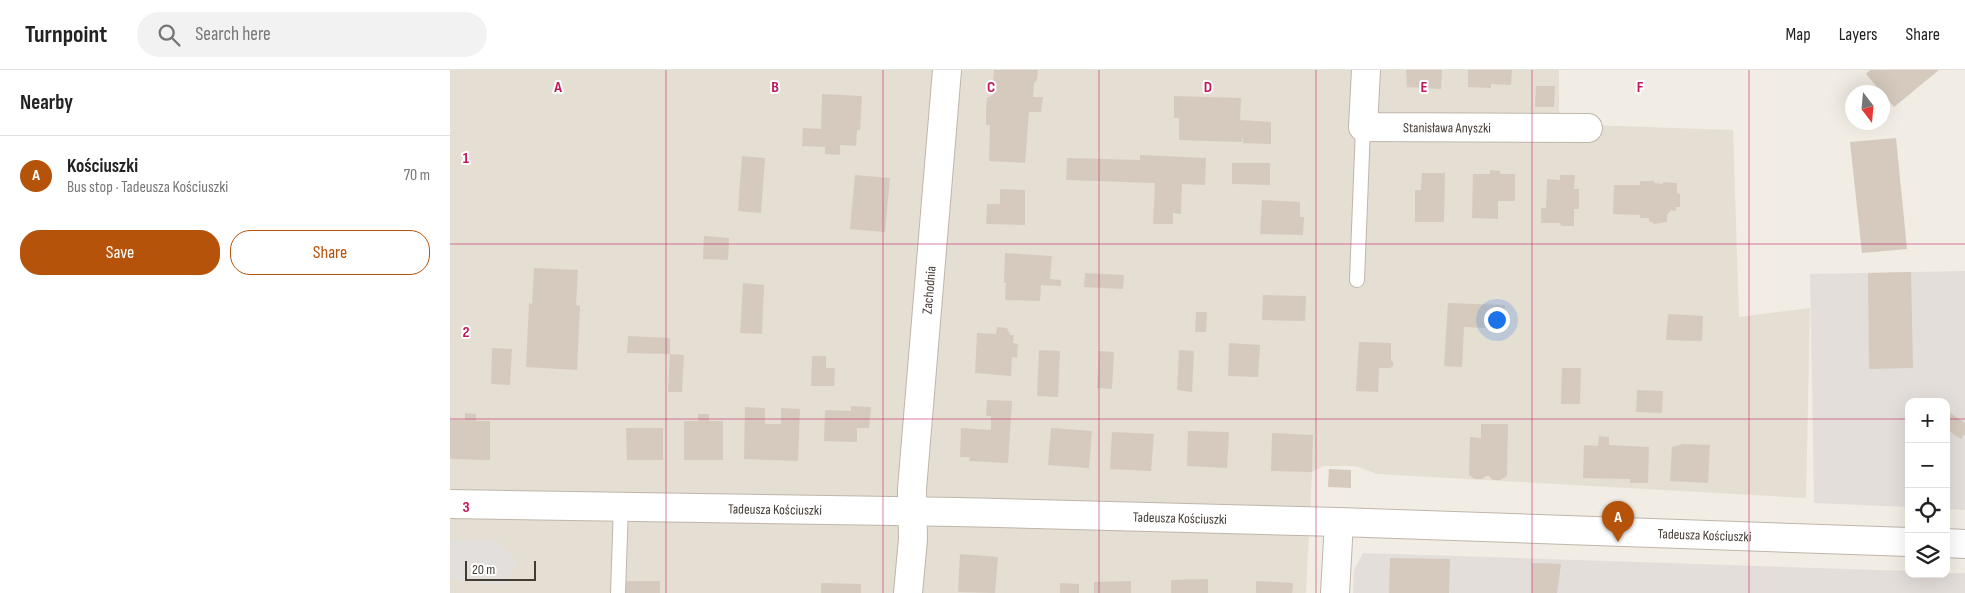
<!DOCTYPE html>
<meta charset="utf-8">
<style>
:root{--surface:#fff;--page:#f2f2f2;--text:#222;--muted:#767676;--line:#e0e0e0;--accent:#b45309}
body{margin:0;font-family:"Sofia Sans Condensed",sans-serif;background:var(--page);color:var(--text)}
.controls{position:absolute;right:15px;bottom:15px;display:grid;overflow:hidden;border-radius:10px;box-shadow:0 5px 20px #0002}
.controls button{width:45px;height:45px;display:grid;place-items:center;padding:0;border:0;border-bottom:1px solid var(--line);background:var(--surface);color:var(--text);font:25px sans-serif}
.compass{position:absolute;left:1395px;top:15px;width:45px;height:45px;border-radius:50%;background:var(--surface);box-shadow:0 5px 20px #0002;rotate:164deg}
.scale{position:absolute;left:15px;bottom:12px;width:71px;box-sizing:border-box;padding-left:5px;border:2px solid #433c35;border-top:0;font-size:14px;line-height:18px;white-space:nowrap;color:#433c35;-webkit-text-stroke:4px #fff;paint-order:stroke}
.you{position:absolute;left:1046px;top:249px;width:18px;height:18px;margin:-12px;border:4px solid #fff;border-radius:50%;background:#1a73e8;box-shadow:0 0 0 8px #1a73e833}
.badge{display:grid;place-items:center;width:32px;height:32px;border-radius:50%;background:var(--accent);color:#fff;font-size:16px;font-weight:700}
.pin{position:absolute;translate:-50% -41px;filter:drop-shadow(0 1px 2px #0008)}
.pin::after{content:'';position:absolute;top:26px;width:18px;height:15px;background:inherit;clip-path:polygon(0 0,100% 0,50% 100%)}
.list{margin:0;padding:0;list-style:none}
h2{display:flex;justify-content:space-between;align-items:center;height:65px;margin:0;padding:0 20px;font-size:21px}
h2 small{font-size:16px;font-weight:400;color:var(--muted)}
.list li{display:grid;grid-template-columns:32px 1fr auto;gap:15px;align-items:center;box-sizing:border-box;height:80px;padding:0 20px;border-top:1px solid var(--line)}
.list b{display:block;font-size:19px;white-space:nowrap}
.list p{margin:0;font-size:16px;white-space:nowrap;color:var(--muted)}
.list em{font-size:16px;font-style:normal;color:var(--muted)}
.actions{display:flex;gap:10px;padding:15px 20px}
.actions a{flex:1;padding:11px 0;border:1px solid var(--accent);border-radius:20px;text-align:center;font-size:18px;color:var(--accent)}
.actions .main{background:var(--accent);color:#fff}
.icon{flex:none;width:28px;height:28px;fill:none;stroke:currentColor;stroke-width:2;stroke-linecap:round;stroke-linejoin:round}
.map{position:relative;flex:none;width:1515px;height:523px;overflow:hidden}
header{display:flex;align-items:center;gap:30px;box-sizing:border-box;height:70px;padding:0 25px;background:var(--surface);border-bottom:1px solid var(--line)}
header strong{font-size:24px}
nav{display:flex;gap:28px;margin-inline-start:auto;font-size:18px}
.search{width:350px;height:45px;background:var(--page);display:flex;align-items:center;gap:12px;box-sizing:border-box;padding:0 18px;border-radius:28px;color:var(--muted);font-size:19px}
main{display:flex}
aside{flex:1;background:var(--surface)}
.map>svg:first-child{display:block}
.residential{fill:#e5ded3}
.industrial{fill:#e3ded9}
.parking{fill:#e2dfdd}
.building{fill:#d5cabd}
.lines{fill:none;stroke-linecap:round;stroke-linejoin:round}
.lane-casing{stroke:#bfb6ab;stroke-width:16}
.street-casing{stroke:#bfb6ab;stroke-width:30}
.lane{stroke:#fff;stroke-width:14}
.street{stroke:#fff;stroke-width:28}
.grid{fill:none;stroke:#c2185b;stroke-width:1;stroke-opacity:0.55}
.labels{text-anchor:middle;dominant-baseline:central;stroke-width:4;stroke-linejoin:round;paint-order:stroke}
.street-label{font-size:14px;fill:#433c35;stroke:#fff}
.grid-label{font-size:16px;text-anchor:middle;font-weight:bold;fill:#c2185b;stroke:#fff;stroke-width:4;stroke-linejoin:round;paint-order:stroke}
</style>
<header>
<strong>Turnpoint</strong>
<div class="search"><svg class="icon" aria-label="search" viewBox="0 0 24 24"><circle cx="10" cy="10" r="6"/><path d="M15 15l6 6"/></svg>Search here</div>
<nav><a>Map</a><a>Layers</a><a>Share</a></nav>
</header>
<main>
<aside>
<h2>Nearby<small></small></h2>
<ul class="list">
<li><span class="badge">A</span><div><b>Kościuszki</b><p>Bus stop · Tadeusza Kościuszki</p></div><em>70 m</em></li>
</ul>
<div class="actions"><a class="main">Save</a><a>Share</a></div>
</aside>
<div class="map">
<svg width="1515" height="523" viewBox="0 0 1515 523">
<rect width="100%" height="100%" fill="#f1ece4"/>
<path class="residential" d="M0 0H1109V54L1283 60 1289 247 1360 238 1356 428 927 404 905 396H874L862 402 856 523H0Z"/>
<path class="industrial" d="M1515 201V440L1496 439V332H1459V437L1364 433 1360 204Z
M913 483 1459 501V504L1515 503V523H903L904 500Z"/>
<path class="parking" d="M0 470 48 471 67 492 53 516 0 509Z"/>
<path class="building" d="M544 0H588L587 10 584 13 583 27H593L591 42H579L575 93 539 91 540 55H536V40L537 28 543 25 542 22H540V12L543 13Z
M956 0H992L991 19 957 17Z
M1018 0H1062L1061 15 1041 14V18L1018 17Z
M1420 0H1489L1444 37 1416 4Z
M1086 16H1105L1104 37H1085Z
M372 24 412 26 410 60H407L406 76 390 75V85L375 84V77L352 76 353 58 371 59Z
M724 26 791 28 790 50 821 52V74L793 73V64L792 72 729 70V48H724Z
M1446 68 1457 179 1412 183 1400 72Z
M690 85 756 88 755 115 732 114 731 144 723 143V154H703L705 113 616 110 617 88 690 90Z
M292 86 315 88 311 143 288 141Z
M782 93H820V115L782 114Z
M1040 100 1050 101V104H1065V131H1048V149L1022 148 1023 104H1040Z
M972 103H995L994 152H965V120H971Z
M405 105 440 108 435 162 400 159Z
M1110 105H1125L1124 119H1129V139H1124V156H1112L1109 153H1091V138H1096L1097 109 1110 110Z
M1190 111H1204V113L1213 114V112L1227 113V123L1230 124V137H1226V141L1221 140 1217 145V152L1205 154 1199 151V148H1190V145L1163 144 1164 115H1190Z
M550 119 575 120V155L536 154 537 134H550Z
M812 130 850 132V147H854L853 165 810 164Z
M254 166 279 168 278 190 253 189Z
M555 183 602 186 600 209 611 210V216L591 215 590 231 555 230 556 213H554Z
M84 198 128 200 126 235 130 236 127 300 76 297 79 233 82 234Z
M1461 202 1463 298 1419 299 1418 203Z
M635 203 674 205 673 219 634 217Z
M293 213 314 215 312 264 290 263Z
M813 225 856 226 855 251 812 250Z
M998 233 1055 235 1054 259 1014 257 1012 297 994 296Z
M746 242H757L756 262H745Z
M1218 244 1253 246 1252 271 1216 270Z
M547 257 557 258 560 265H564L563 273 568 274 567 288 562 287 561 306 525 303 527 263 546 264Z
M178 266 220 268V284L177 283Z
M909 272 941 273V290L943 292V296L940 298H929L928 322 906 321Z
M779 273 810 275 808 307 778 306Z
M42 278 62 279 60 315 41 314Z
M589 280 610 281 608 327 587 326Z
M729 280 744 281 742 322 727 320Z
M649 281 664 282 662 319 647 318Z
M220 284 234 285 232 322H218Z
M362 286H376V298H385L384 316H361Z
M1112 298H1131L1130 334H1111Z
M1187 320 1213 321 1212 343 1186 342Z
M537 330 562 331 558 393 519 391 520 387H510L511 358 541 360V346H536Z
M401 336 421 337 419 358H407V372L374 371 375 340 401 341Z
M295 337 315 338V354H331V338L350 339 348 391 294 389Z
M15 343 26 344V351H40V390L0 389V350H15Z
M1500 343 1515 353V364L1511 369 1496 359V349Z
M248 344H259V351H273V390H234V351H248Z
M1031 354H1058L1057 406 1050 410H1043L1039 406H1036L1032 409H1025L1019 405 1020 367 1031 368Z
M176 358H213V390H177Z
M601 358 642 361 639 398 598 395Z
M738 361 779 362 777 398 737 396Z
M662 362 704 364 701 401 660 399Z
M822 363 863 365 862 402 821 401Z
M1149 366 1159 367V375L1199 377 1198 413H1180V409L1133 408 1134 375 1148 376Z
M1233 374 1260 375 1258 413 1220 411 1222 377Z
M879 399 901 400V418L878 417Z
M510 484 548 487 545 523 508 522Z
M940 488 1000 489 999 523H939Z
M1082 493 1111 494 1107 523H1082Z
M758 509V523H721V510Z
M176 511H210V523H176Z
M681 511V523H644V512Z
M806 511 843 513 842 523H806Z
M371 513 411 514V523H371Z
M610 513 629 514V523H610Z"/>
<g class="lines">
<defs>
<path id="lane" d="M907 210 913 57
M168 523 171 436"/>
<g id="street">
<path id="s1" d="M916 0 913 57 1138 58"/>
<path id="s2" d="M0 434 507 442 889 452 1459 472"/>
<path d="M1496 473 1515 474"/>
<path id="s3" d="M458 523 463 469 462 419 497 0"/>
<path d="M885 523 889 452"/>
</g>
</defs>
<use href="#lane" class="lane-casing"/>
<use href="#street" class="street-casing"/>
<use href="#lane" class="lane"/>
<use href="#street" class="street"/>
</g>
<path class="grid" d="M216 0V523M433 0V523M649 0V523M866 0V523M1082 0V523M1299 0V523M0 174H1515M0 349H1459M1496 349H1515"/>
<g class="labels">
<g class="street-label">
<text stroke="none"><textPath href="#s1" startOffset="141">Stanisława Anyszki</textPath></text>
<text stroke="none"><textPath href="#s3" startOffset="304">Zachodnia</textPath></text>
<text stroke="none"><textPath href="#s2" startOffset="325">Tadeusza Kościuszki</textPath></text>
<text stroke="none"><textPath href="#s2" startOffset="730">Tadeusza Kościuszki</textPath></text>
<text stroke="none"><textPath href="#s2" startOffset="1255">Tadeusza Kościuszki</textPath></text>
</g>
</g>
<g class="grid-label">
<text x="108" y="22">A</text>
<text x="325" y="22">B</text>
<text x="541" y="22">C</text>
<text x="758" y="22">D</text>
<text x="974" y="22">E</text>
<text x="1190" y="22">F</text>
<text x="16" y="93">1</text>
<text x="16" y="267">2</text>
<text x="16" y="442">3</text>
</g>
</svg>
<div class="controls">
<button>+</button>
<button>−</button>
<button><svg class="icon" aria-label="locate" viewBox="0 0 24 24"><circle cx="12" cy="12" r="6"/><path d="M12 2v4M12 18v4M2 12h4M18 12h4"/></svg></button>
<button><svg class="icon" aria-label="layers" viewBox="0 0 24 24"><path d="M12 4l9 5-9 5-9-5zM3 14l9 5 9-5"/></svg></button>
</div>
<svg class="compass" viewBox="-18 -18 36 36"><path d="M0-13l5 13h-10z" fill="#e53935"/><path d="M0 13l5-13h-10z" fill="#767676"/></svg>
<div class="scale">20 m</div>
<div class="you"></div>
<div class="pin badge" style="left:1168px;top:472px">A</div>
</div>
</main>
